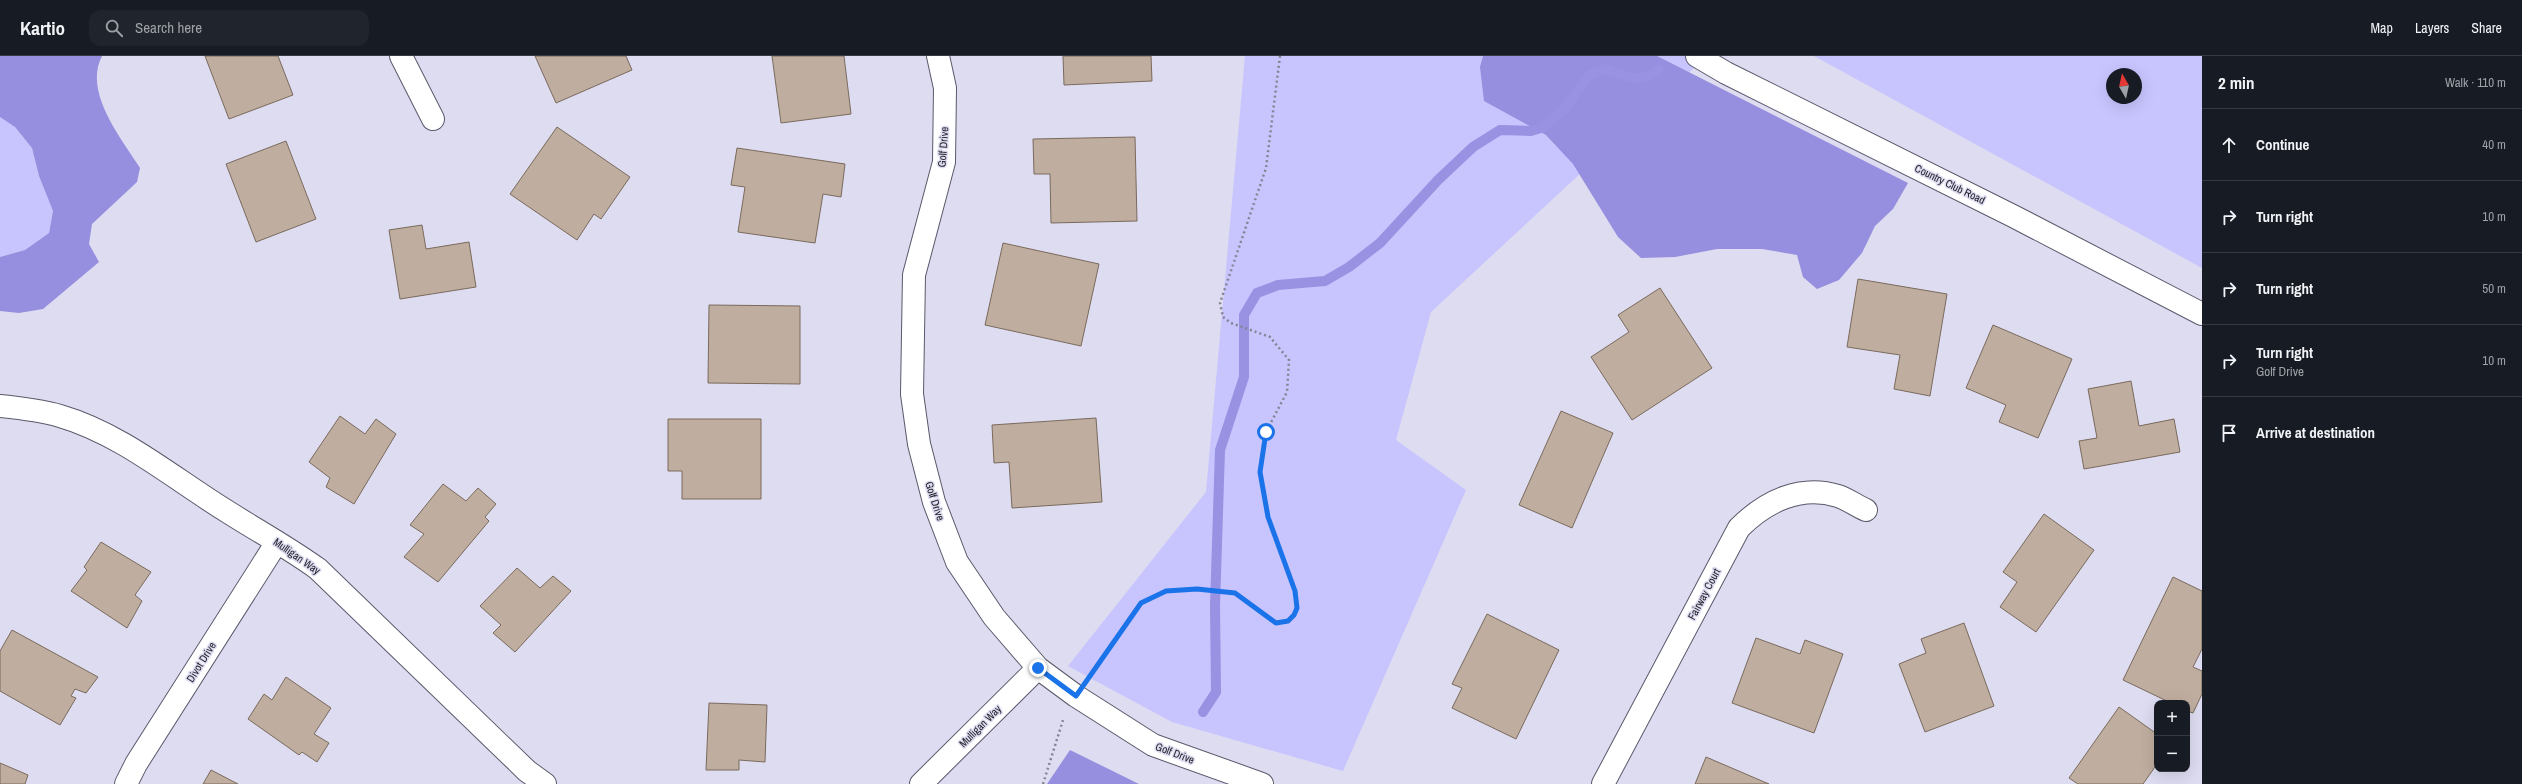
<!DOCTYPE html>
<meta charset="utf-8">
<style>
:root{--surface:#171b24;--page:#20242c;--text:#f1f3f6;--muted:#9ea1a6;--line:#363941}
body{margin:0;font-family:"Archivo Narrow",sans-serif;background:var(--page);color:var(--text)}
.controls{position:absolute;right:12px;bottom:12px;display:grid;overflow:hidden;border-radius:8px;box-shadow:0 4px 16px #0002}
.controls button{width:36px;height:36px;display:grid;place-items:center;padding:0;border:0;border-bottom:1px solid var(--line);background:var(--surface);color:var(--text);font:20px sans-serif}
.compass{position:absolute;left:2106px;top:12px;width:36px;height:36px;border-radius:50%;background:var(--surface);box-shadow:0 4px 16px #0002;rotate:351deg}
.stop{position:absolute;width:12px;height:12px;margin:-9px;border:3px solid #1a73e8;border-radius:50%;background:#fff}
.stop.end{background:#1a73e8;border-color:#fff;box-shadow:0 1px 4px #0008}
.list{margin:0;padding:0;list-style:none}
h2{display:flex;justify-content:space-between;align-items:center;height:52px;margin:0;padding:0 16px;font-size:17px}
h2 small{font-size:13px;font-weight:400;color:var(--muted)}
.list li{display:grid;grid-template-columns:26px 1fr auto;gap:12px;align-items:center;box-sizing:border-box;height:72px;padding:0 16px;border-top:1px solid var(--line)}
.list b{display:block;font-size:15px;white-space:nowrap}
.list p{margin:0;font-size:13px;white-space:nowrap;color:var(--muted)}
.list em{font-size:13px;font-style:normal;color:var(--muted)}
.icon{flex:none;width:22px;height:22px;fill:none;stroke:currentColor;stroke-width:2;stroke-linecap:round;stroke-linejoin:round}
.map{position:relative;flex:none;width:2202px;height:728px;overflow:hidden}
header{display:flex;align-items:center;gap:24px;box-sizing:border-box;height:56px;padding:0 20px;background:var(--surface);border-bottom:1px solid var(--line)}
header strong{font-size:19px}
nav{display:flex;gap:22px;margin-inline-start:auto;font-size:14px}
.search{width:280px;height:36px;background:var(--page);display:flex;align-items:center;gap:10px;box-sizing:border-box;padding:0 14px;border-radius:12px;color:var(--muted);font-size:15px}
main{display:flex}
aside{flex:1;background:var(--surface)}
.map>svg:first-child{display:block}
.green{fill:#c8c4fe;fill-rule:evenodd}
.forest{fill:#968ede}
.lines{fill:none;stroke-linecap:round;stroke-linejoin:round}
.stream{stroke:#9991e1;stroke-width:10}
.building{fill:#bfad9f;stroke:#7a6a5d}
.minor-casing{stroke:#5a596b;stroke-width:24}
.path{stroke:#858492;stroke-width:2.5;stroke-dasharray:2 3;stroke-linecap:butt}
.minor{stroke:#fff;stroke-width:22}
.route{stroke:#1a73e8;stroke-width:5}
.labels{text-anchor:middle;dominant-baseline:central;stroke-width:3;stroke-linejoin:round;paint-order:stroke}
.street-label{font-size:11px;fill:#24232b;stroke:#dddcf1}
</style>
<header>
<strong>Kartio</strong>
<div class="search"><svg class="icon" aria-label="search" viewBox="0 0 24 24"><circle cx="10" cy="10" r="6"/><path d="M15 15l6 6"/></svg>Search here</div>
<nav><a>Map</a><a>Layers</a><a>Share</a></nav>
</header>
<main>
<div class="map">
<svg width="2202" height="728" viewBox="0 0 2202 728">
<rect width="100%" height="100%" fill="#dddcf1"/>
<path class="green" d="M1245 0H1707L1431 256 1396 384 1466 434 1343 715 1172 666 1068 610 1206 436Z
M1814 0H2202V212ZM2112 18H2136V42H2112Z
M0 61 15 71 32 92 39 120 53 155 49 177 25 194 0 201Z"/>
<path class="forest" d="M0 0H102C83 36 121 82 140 112L137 126 92 168 89 188 99 206 43 253 19 257 0 255V201L25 194 49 177 53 155 39 120 32 92 15 71 0 61Z
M1483 0H1657L1908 127 1893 153 1875 170 1862 197 1839 224 1817 233 1803 221 1797 199 1762 193H1717L1675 201 1641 202 1618 181 1573 108 1546 79 1484 45 1480 11Z
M1070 694 1139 728H1047Z"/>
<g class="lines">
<path class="stream" d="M1203 656 1216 636 1215 550 1220 394 1244 321V259L1257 237 1278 229 1325 225 1349 211 1380 187 1438 124 1473 91 1500 74 1531 75 1544 71 1566 51 1589 19 1606 13C1625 20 1642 29 1659 13"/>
</g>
<path class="building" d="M205 0H278L293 39 229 63Z
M535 0H626L632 14 556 47Z
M772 0H844L851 58 781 67Z
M1063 0H1151L1152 25 1064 29Z
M557 71 630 121 601 163 594 158 577 184 510 138Z
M1135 81 1137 165 1051 167 1050 118H1034L1033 83Z
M286 85 316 163 256 186 226 108Z
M737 92 845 108 841 141 823 138 815 187 738 176 745 131 731 129Z
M422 169 426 193 469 186 476 231 400 243 389 174Z
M1003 187 1099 208 1081 290 985 269Z
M1858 223 1947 238 1930 340 1894 333 1900 299 1847 291Z
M1660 232 1712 312 1632 364 1591 301 1629 276 1618 259Z
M709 249 800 250V328L708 327Z
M1993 269 2072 303 2038 382 1999 366 2006 349 1966 332Z
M2131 325 2139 370 2174 363 2180 396 2084 413 2079 385 2097 382 2088 333Z
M1561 355 1613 377 1572 472 1519 449Z
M340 360 365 378 376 363 396 378 354 448 326 431 330 422 309 406Z
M1096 362 1102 446 1012 452 1009 406 994 407 992 369Z
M668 363H761V443H682V415H668Z
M443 428 466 445 478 432 496 448 485 461 489 465 438 526 404 501 424 478 410 469Z
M2044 458 2094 494 2036 576 2000 551 2017 526 2003 516Z
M101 486 151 516 135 539 142 545 127 572 71 535 87 514 84 511Z
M517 512 540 532 553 520 571 535 515 596 493 577 501 569 480 550Z
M2173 521 2202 535V593L2193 611 2202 615V638L2193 657 2187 655V647H2171L2123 624Z
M1487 558 1559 594 1516 683 1452 652 1462 632 1452 628Z
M1964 567 1994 650 1925 676 1899 608 1926 597 1921 583Z
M12 574 98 621 86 637 75 633 71 640 76 642 60 669 0 635V595Z
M1756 582 1800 598 1805 584 1843 598 1814 677 1732 647Z
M286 621 331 652 314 678 329 687 317 706 302 696 299 699 248 663 264 638 272 644Z
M709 647 767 649 765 706 739 704V714H706Z
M2119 651 2157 678V708L2143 728H2078L2069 722Z
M1706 701 1769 728H1695Z
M0 707 28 719 25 728H0Z
M211 714 238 728H203Z"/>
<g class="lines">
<defs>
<path id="minor" d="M401 0 433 63
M938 0 945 32 944 106 914 219 912 338 919 388 934 446 957 506 994 561 1038 612 1076 640 1153 689 1262 728
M1697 0 1726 17 2013 160 2202 258
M0 350C20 352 40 354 60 360 122 378 174 423 228 456 258 475 289 492 318 513L527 715 545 728
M126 728 136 708 277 486
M921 728 1038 612
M1603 728 1739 472C1765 446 1800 428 1838 440 1847 443 1857 450 1866 454"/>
</defs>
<use href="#minor" class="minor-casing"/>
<path class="path" d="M1092 617 1141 547 1166 535 1197 533 1235 537 1276 567 1288 565 1294 559 1297 552 1295 535 1268 461 1260 416 1266 376 1287 336 1289 304 1270 281 1231 267 1223 261 1220 247 1266 112 1280 0
M1043 728 1063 664"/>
<use href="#minor" class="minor"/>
</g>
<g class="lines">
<path class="route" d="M1038 612 1076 640 1141 547 1166 535 1197 533 1235 537 1276 567 1288 565 1294 559 1297 552 1295 535 1268 461 1260 416 1266 376"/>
</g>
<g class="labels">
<g class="street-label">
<text transform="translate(943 91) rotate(-86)">Golf Drive</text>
<text transform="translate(1950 128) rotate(26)">Country Club Road</text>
<text transform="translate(935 445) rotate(72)">Golf Drive</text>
<text transform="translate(297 500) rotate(35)">Mulligan Way</text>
<text transform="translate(1704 538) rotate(-62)">Fairway Court</text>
<text transform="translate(201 606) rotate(-58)">Divot Drive</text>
<text transform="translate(980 670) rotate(-45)">Mulligan Way</text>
<text transform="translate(1175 697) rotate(21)">Golf Drive</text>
</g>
</g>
</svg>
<div class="controls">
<button>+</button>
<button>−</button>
</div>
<svg class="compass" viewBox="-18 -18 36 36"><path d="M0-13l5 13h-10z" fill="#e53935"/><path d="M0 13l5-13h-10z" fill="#9ea1a6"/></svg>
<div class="stop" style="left:1266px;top:376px"></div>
<div class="stop end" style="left:1038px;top:612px"></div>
</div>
<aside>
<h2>2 min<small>Walk · 110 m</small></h2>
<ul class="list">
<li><svg class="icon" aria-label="ahead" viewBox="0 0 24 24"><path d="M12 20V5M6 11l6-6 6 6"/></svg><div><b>Continue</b></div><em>40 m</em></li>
<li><svg class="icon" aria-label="right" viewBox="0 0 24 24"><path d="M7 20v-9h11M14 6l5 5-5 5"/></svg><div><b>Turn right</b></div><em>10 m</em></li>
<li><svg class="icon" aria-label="right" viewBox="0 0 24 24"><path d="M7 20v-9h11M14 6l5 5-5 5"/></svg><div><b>Turn right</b></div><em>50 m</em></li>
<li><svg class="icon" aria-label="right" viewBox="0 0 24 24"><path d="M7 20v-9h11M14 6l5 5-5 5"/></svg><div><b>Turn right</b><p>Golf Drive</p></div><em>10 m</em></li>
<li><svg class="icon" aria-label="arrive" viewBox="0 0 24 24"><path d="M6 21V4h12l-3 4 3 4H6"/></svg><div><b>Arrive at destination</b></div></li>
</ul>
</aside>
</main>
